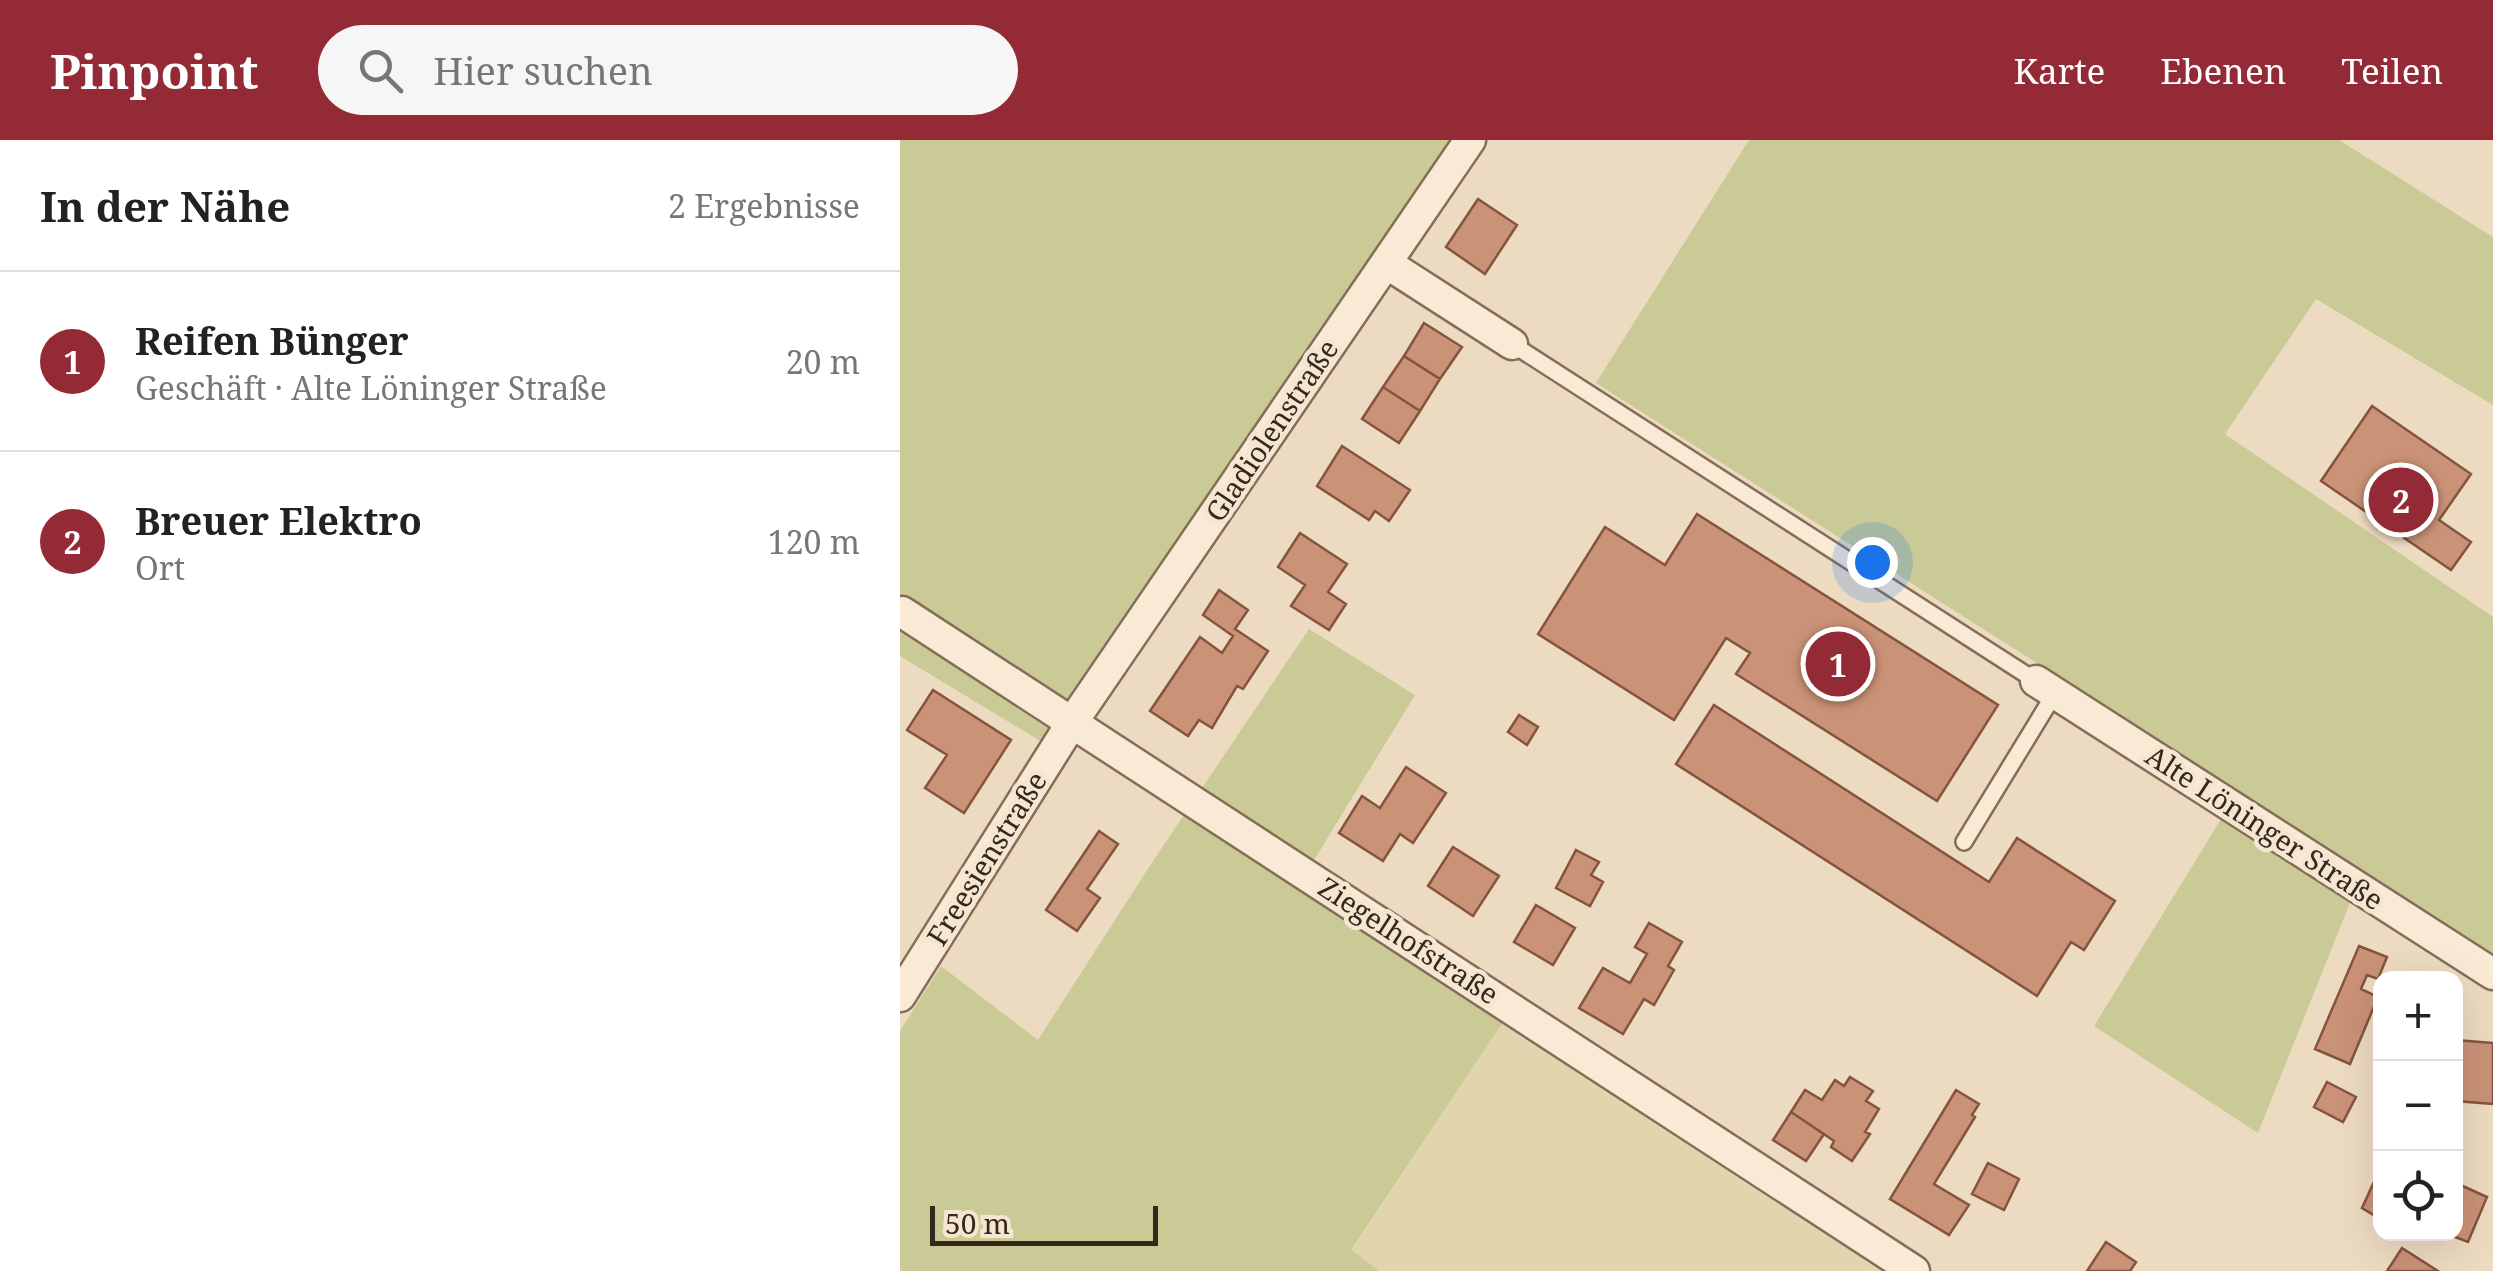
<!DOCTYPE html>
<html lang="de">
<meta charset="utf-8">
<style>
:root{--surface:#fff;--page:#f6f6f6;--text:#222;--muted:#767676;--line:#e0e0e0;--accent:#932a35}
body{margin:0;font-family:"Noto Serif",serif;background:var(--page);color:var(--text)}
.controls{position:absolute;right:30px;bottom:30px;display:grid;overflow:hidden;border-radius:20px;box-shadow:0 10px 40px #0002}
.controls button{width:90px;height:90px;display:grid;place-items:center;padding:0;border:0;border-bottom:2px solid var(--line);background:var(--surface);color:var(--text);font:50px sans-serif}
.scale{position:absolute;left:30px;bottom:25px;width:228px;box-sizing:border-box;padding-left:10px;border:5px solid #36271d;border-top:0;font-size:28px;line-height:35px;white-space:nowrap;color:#36271d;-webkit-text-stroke:8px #f4e6d0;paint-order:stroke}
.you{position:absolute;left:972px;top:422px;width:35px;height:35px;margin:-25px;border:8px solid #fff;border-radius:50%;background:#1a73e8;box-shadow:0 0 0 15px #1a73e833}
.badge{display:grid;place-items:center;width:65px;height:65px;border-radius:50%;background:var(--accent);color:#fff;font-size:32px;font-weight:700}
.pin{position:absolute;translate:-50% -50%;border:5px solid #fff;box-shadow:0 2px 10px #0006}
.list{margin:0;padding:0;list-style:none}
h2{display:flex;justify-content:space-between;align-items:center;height:130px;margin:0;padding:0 40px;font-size:42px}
h2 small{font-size:32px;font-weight:400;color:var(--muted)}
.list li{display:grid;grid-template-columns:65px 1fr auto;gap:30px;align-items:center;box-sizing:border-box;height:180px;padding:0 40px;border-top:2px solid var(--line)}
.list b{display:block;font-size:38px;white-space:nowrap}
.list p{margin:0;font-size:32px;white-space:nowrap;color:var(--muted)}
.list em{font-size:32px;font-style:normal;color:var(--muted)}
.icon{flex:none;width:55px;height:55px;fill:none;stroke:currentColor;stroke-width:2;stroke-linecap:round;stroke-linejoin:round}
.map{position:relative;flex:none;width:1593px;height:1131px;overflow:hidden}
header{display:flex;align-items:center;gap:60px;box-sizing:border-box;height:140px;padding:0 50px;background:var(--accent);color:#fff}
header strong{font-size:48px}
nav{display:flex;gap:55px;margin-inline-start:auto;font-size:35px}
.search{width:700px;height:90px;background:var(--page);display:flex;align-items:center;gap:25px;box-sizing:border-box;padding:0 35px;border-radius:55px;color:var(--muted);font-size:38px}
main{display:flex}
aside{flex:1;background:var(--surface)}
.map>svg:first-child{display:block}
.farmland{fill:#e2d5ae}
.green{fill:#c9ca95}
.building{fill:#ca9277;stroke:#84543f;stroke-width:2.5}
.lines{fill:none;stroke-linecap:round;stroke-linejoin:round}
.service-casing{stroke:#866c59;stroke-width:20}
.minor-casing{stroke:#866c59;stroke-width:35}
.service{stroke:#f8ead4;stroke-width:15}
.minor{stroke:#f8ead4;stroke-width:30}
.labels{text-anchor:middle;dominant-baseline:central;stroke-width:9;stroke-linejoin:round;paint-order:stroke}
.street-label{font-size:28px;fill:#36271d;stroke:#f4e6d0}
</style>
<header>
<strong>Pinpoint</strong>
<div class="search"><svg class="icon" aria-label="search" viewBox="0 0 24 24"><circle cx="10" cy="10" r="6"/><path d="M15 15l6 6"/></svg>Hier suchen</div>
<nav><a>Karte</a><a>Ebenen</a><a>Teilen</a></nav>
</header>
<main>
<aside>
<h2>In der Nähe<small>2 Ergebnisse</small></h2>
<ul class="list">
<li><span class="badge">1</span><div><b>Reifen Bünger</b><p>Geschäft · Alte Löninger Straße</p></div><em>20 m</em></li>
<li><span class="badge">2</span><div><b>Breuer Elektro</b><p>Ort</p></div><em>120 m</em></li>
</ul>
</aside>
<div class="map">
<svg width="1593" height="1131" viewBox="0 0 1593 1131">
<rect width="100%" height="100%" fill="#eddbc1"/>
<path class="farmland" d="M606 878 1001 1131H480L451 1111Z"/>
<path class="green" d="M0 0H554L142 602 0 516Z
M849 0H1439L1593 97V265L1416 159 1325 294 1593 477V813L696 243Z
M409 489 515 555 400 743 606 878 451 1110 480 1131H0V891L41 826 138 900 253 721Z
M1323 676 1451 760 1358 993 1194 886Z"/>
<path class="building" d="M578 59 617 85 585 134 546 107Z
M524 183 562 207 540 239 504 216Z
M504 216 540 239 520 271 483 247Z
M483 247 520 271 499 303 462 279Z
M1472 266 1571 334 1539 380 1571 402 1551 430 1421 341Z
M442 306 510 350 489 381 475 371 469 380 417 346Z
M797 374 1098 565 1037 661 836 534 850 513 826 498 774 580 638 494 705 387 765 425Z
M400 393 447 424 428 452 446 464 429 490 391 466 405 445 378 427Z
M319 450 348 470 335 489 368 511 343 549 337 546 312 588 299 580 288 596 250 571 300 497 322 513 333 496 303 475Z
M33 550 111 600 64 673 25 648 47 615 7 590Z
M814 565 1089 742 1117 698 1215 761 1184 810 1171 802 1137 856 776 624Z
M619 575 638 587 627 605 608 592Z
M506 627 546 653 513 703 500 694 483 721 439 693 462 656 480 668Z
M199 691 218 704 187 749 200 758 177 791 146 770Z
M553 707 599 736 573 776 528 746Z
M676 710 699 722 691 735 703 742 690 766 656 748Z
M636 765 675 788 653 825 614 802Z
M749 783 782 802 768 826 774 830 754 865 744 859 723 894 679 868 703 828 730 843 747 814 735 807Z
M1459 806 1487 817 1478 839 1467 835 1461 849 1478 857 1450 924 1415 909Z
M1556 900 1593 903V964L1556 961Z
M950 937 973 951 966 961 979 969 965 992 970 994 952 1021 931 1007 934 1001 891 972 905 950 922 960 935 940 944 946Z
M1427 942 1456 957 1443 982 1414 967Z
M1056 950 1079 964 1072 975 1075 977 1034 1044 1069 1065 1049 1095 990 1059Z
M891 972 924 994 906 1021 873 1000Z
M1088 1023 1119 1039 1104 1070 1072 1054Z
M1556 1043 1587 1057 1568 1102 1547 1094H1556Z
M1473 1044 1480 1047V1079L1462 1068Z
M1206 1102 1236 1122 1230 1131H1187Z
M1502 1108 1538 1131H1487Z"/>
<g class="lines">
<defs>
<path id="service" d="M612 204 1136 541
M1064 702 1155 553"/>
<path id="minor" d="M486 123 612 204
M2 472 1014 1131
M1136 541 1593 834
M0 856 173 581 570 0"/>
</defs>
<use href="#service" class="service-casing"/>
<use href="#minor" class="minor-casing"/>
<use href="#service" class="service"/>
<use href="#minor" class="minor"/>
</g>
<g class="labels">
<g class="street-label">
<text transform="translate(371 290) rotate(-56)">Gladiolenstraße</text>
<text transform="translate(1365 687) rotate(33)">Alte Löninger Straße</text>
<text transform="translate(86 718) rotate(-58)">Freesienstraße</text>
<text transform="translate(509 800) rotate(33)">Ziegelhofstraße</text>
</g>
</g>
</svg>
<div class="controls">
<button>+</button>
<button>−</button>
<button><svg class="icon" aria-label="locate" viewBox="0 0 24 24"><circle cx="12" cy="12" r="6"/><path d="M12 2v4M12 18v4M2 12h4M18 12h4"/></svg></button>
</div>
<div class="scale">50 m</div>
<div class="you"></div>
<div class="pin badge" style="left:938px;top:524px">1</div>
<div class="pin badge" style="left:1501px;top:360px">2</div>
</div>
</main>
